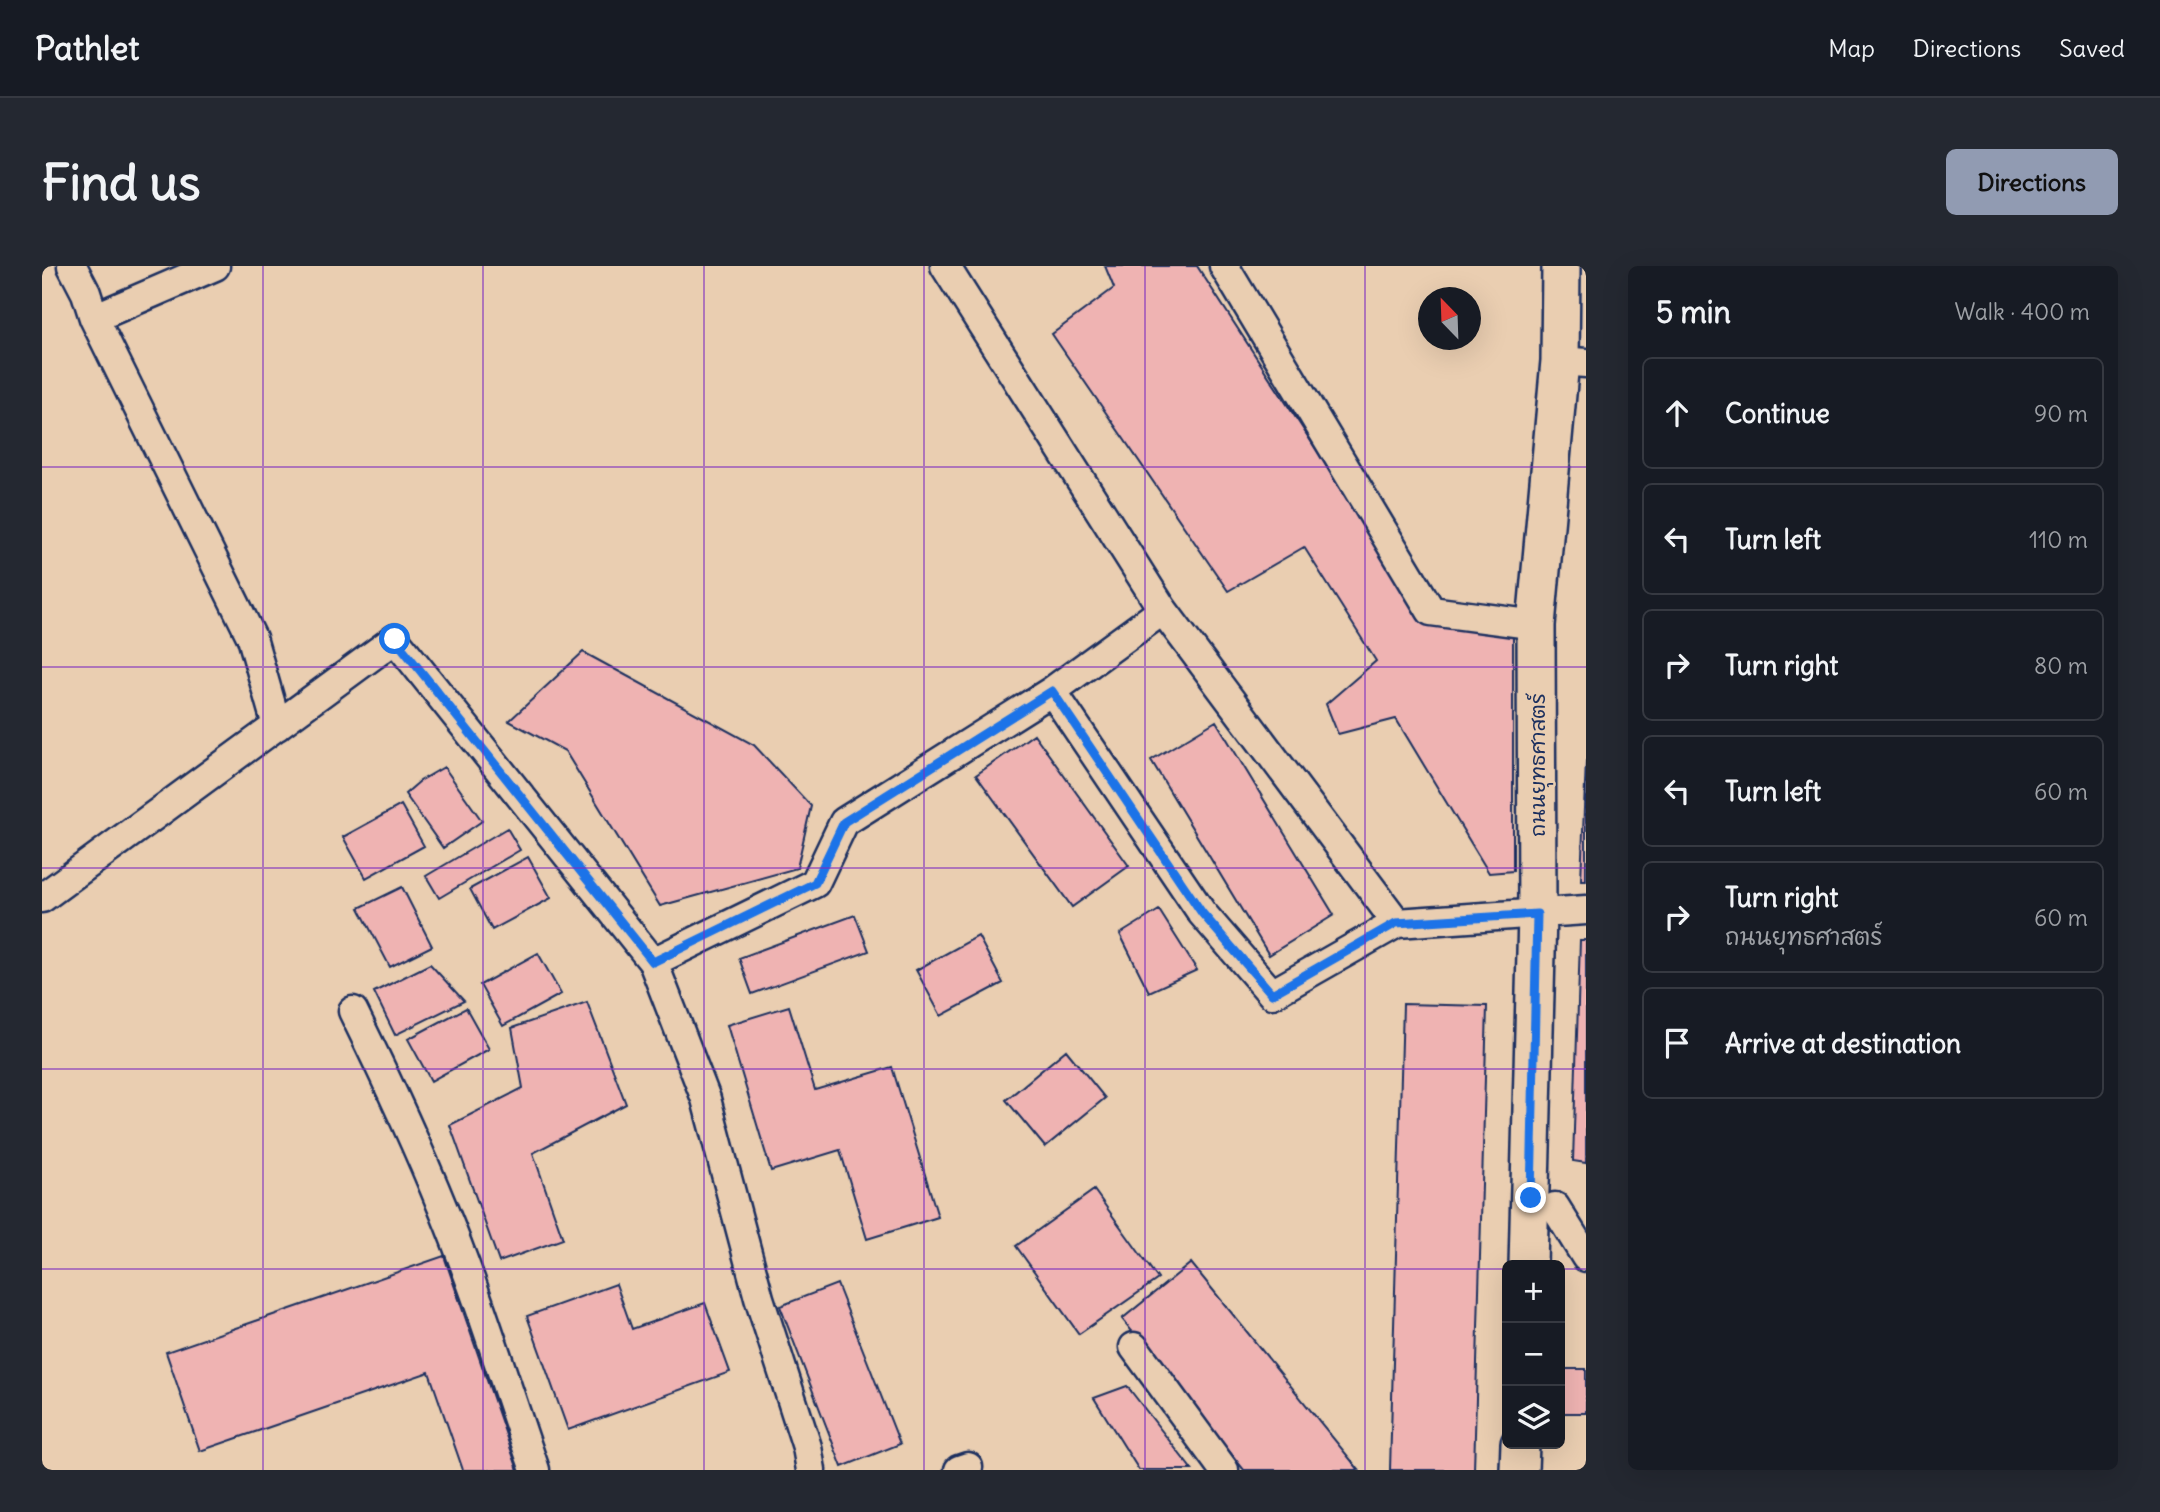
<!DOCTYPE html>
<meta charset="utf-8">
<style>
:root{--surface:#171b24;--page:#242831;--text:#f1f3f6;--muted:#9ea1a6;--line:#363941;--accent:#919bb2}
body{margin:0;font-family:Delius,"Playpen Sans Thai",sans-serif;background:var(--page);color:var(--text)}
.controls{position:absolute;right:21px;bottom:21px;display:grid;overflow:hidden;border-radius:10px;box-shadow:0 7px 28px #0002}
.controls button{width:63px;height:63px;display:grid;place-items:center;padding:0;border:0;border-bottom:2px solid var(--line);background:var(--surface);color:var(--text);font:35px sans-serif}
.compass{position:absolute;left:1376px;top:21px;width:63px;height:63px;border-radius:50%;background:var(--surface);box-shadow:0 7px 28px #0002;rotate:337deg}
.stop{position:absolute;width:21px;height:21px;margin:-16px;border:5px solid #1a73e8;border-radius:50%;background:#fff}
.stop.end{background:#1a73e8;border-color:#fff;box-shadow:0 2px 7px #0008}
.list{margin:0;padding:0;list-style:none}
h2{display:flex;justify-content:space-between;align-items:center;height:91px;margin:0;padding:0 28px;font-size:30px}
h2 small{font-size:23px;font-weight:400;color:var(--muted)}
.list li{display:grid;grid-template-columns:46px 1fr auto;gap:21px;align-items:center;box-sizing:border-box;height:112px;margin:0 14px 14px;padding:0 14px;border:2px solid var(--line);border-radius:10px}
.list b{display:block;font-size:26px;white-space:nowrap}
.list p{margin:0;font-size:23px;white-space:nowrap;color:var(--muted)}
.list em{font-size:23px;font-style:normal;color:var(--muted)}
.icon{flex:none;width:38px;height:38px;fill:none;stroke:currentColor;stroke-width:2;stroke-linecap:round;stroke-linejoin:round}
.map{position:relative;flex:none;width:1544px;height:1204px;overflow:hidden;border-radius:10px}
header{display:flex;align-items:center;gap:42px;box-sizing:border-box;height:98px;padding:0 35px;background:var(--surface);border-bottom:2px solid var(--line)}
header strong{font-size:33px}
nav{display:flex;gap:38px;margin-inline-start:auto;font-size:24px}
.intro{display:flex;align-items:center;justify-content:space-between;box-sizing:border-box;height:168px;padding:0 42px}
h1{margin:0;font-size:49px}
.button{padding:18px 32px;border-radius:10px;background:var(--accent);color:#111;font-size:24px;font-weight:700}
main{display:flex;gap:42px;padding:0 42px}
aside{flex:1;background:var(--surface);border-radius:10px;box-shadow:0 7px 28px #0002}
.map>svg:first-child{display:block}
.building{fill:#efb3b2;stroke:#1b2f5e;stroke-width:2}
.lines{fill:none;stroke-linecap:round;stroke-linejoin:round}
.minor-casing{stroke:#1b2f5e;stroke-width:33}
.tertiary-casing{stroke:#1b2f5e;stroke-width:42}
.minor{stroke:#eaceb1;stroke-width:28}
.tertiary{stroke:#eaceb1;stroke-width:37}
.route{stroke:#1a73e8;stroke-width:9}
.grid{fill:none;stroke:#7b2cbf;stroke-width:2;stroke-opacity:0.55}
.labels{text-anchor:middle;dominant-baseline:central;stroke-width:5;stroke-linejoin:round;paint-order:stroke}
.street-label{font-size:21px;fill:#1b2f5e;stroke:#eaceb1}
</style>
<header>
<strong>Pathlet</strong>
<nav><a>Map</a><a>Directions</a><a>Saved</a></nav>
</header>
<div class="intro"><h1>Find us</h1><a class="button">Directions</a></div>
<main>
<div class="map">
<svg width="1544" height="1204" viewBox="0 0 1544 1204">
<rect width="100%" height="100%" fill="#eaceb1"/>
<filter id="ink" filterUnits="userSpaceOnUse"><feTurbulence type="fractalNoise" baseFrequency=".0143" numOctaves="2"/><feDisplacementMap in="SourceGraphic" scale="14" xChannelSelector="R" yChannelSelector="G"/><feConvolveMatrix kernelMatrix="1 2 1 2 8 2 1 2 1" color-interpolation-filters="sRGB"/></filter>
<g filter="url(#ink)">
<path class="building" d="M1063 0H1155L1384 352 1471 361V605L1447 607 1354 453 1296 468 1284 438 1334 395 1262 281 1186 325 1010 68 1072 22Z
M541 386 712 479 769 540 755 602 618 640 523 485 467 455Z
M1174 455 1292 649 1227 689 1109 494Z
M992 468 1087 600 1030 641 934 509Z
M1544 494V614H1539Z
M402 501 440 555 401 582 363 528 378 515Z
M359 539 382 580 324 612 301 571Z
M465 562 478 584 397 632 384 610Z
M486 591 509 632 450 664 428 623Z
M360 621 390 680 348 701 317 642Z
M1117 644 1155 704 1107 726 1078 668Z
M813 649 827 685 710 728 697 692Z
M936 670 961 717 899 750 874 704Z
M1538 674H1544V897L1531 895Z
M496 687 519 728 461 760 438 719Z
M388 698 422 735 353 769 332 726Z
M545 736 584 838 491 887 521 973 457 996 408 859 481 822 470 762Z
M1361 738 1445 740 1432 1204H1348Z
M747 740 773 824 850 801 896 951 825 973 798 884 729 905 685 759Z
M424 742 447 783 389 815 366 773Z
M1024 784 1063 832 1003 881 964 834Z
M1052 924 1116 1013 1037 1068 974 980Z
M402 990 476 1204H421L387 1106 158 1185 124 1086Z
M1149 997 1317 1204H1202L1080 1053Z
M574 1018 590 1063 663 1037 688 1106 526 1164 485 1050Z
M795 1018 858 1178 800 1201 738 1040Z
M1518 1103H1544V1147H1518Z
M1085 1120 1150 1204H1097L1052 1132Z"/>
<g class="lines">
<defs>
<path id="minor" d="M30 0 44 27 52 52 173 0
M903 0 1121 344 1355 657
M1182 0 1389 345 1494 359
M52 52 210 372 235 460
M1518 95 1544 97
M1010 425 1160 647 1230 728 1355 657 1544 644
M0 632 353 373 611 696 664 833 717 1032 765 1181 769 1204
M611 696 773 617 802 556 1010 425 1121 344
M311 745C343 810 374 876 401 943 436 1028 463 1117 493 1204
M1513 941 1544 991
M1092 1081 1182 1204
M917 1204 926 1201"/>
<path id="tertiary" d="M1486 999 1495 648 1494 359 1518 95 1519 0
M1477 1204 1478 1178"/>
</defs>
<use href="#minor" class="minor-casing"/>
<use href="#tertiary" class="tertiary-casing"/>
<use href="#minor" class="minor"/>
<use href="#tertiary" class="tertiary"/>
</g>
</g>
<g class="lines" filter="url(#ink)">
<path class="route" d="M353 373 611 696 773 617 802 556 1010 425 1160 647 1230 728 1354 657 1495 648 1489 932"/>
</g>
<path class="grid" d="M221 0V1204M441 0V1204M662 0V1204M882 0V1204M1103 0V1204M1323 0V1204M0 201H1544M0 401H1544M0 602H1544M0 803H1544M0 1003H1465M1518 1003H1544"/>
<g class="labels">
<g class="street-label">
<text transform="translate(1495 499) rotate(-90)">ถนนยุทธศาสตร์</text>
</g>
</g>
</svg>
<div class="controls">
<button>+</button>
<button>−</button>
<button><svg class="icon" aria-label="layers" viewBox="0 0 24 24"><path d="M12 4l9 5-9 5-9-5zM3 14l9 5 9-5"/></svg></button>
</div>
<svg class="compass" viewBox="-18 -18 36 36"><path d="M0-13l5 13h-10z" fill="#e53935"/><path d="M0 13l5-13h-10z" fill="#9ea1a6"/></svg>
<div class="stop" style="left:353px;top:373px"></div>
<div class="stop end" style="left:1489px;top:932px"></div>
</div>
<aside>
<h2>5 min<small>Walk · 400 m</small></h2>
<ul class="list">
<li><svg class="icon" aria-label="ahead" viewBox="0 0 24 24"><path d="M12 20V5M6 11l6-6 6 6"/></svg><div><b>Continue</b></div><em>90 m</em></li>
<li><svg class="icon" aria-label="left" viewBox="0 0 24 24"><path d="M17 20v-9H6M10 6l-5 5 5 5"/></svg><div><b>Turn left</b></div><em>110 m</em></li>
<li><svg class="icon" aria-label="right" viewBox="0 0 24 24"><path d="M7 20v-9h11M14 6l5 5-5 5"/></svg><div><b>Turn right</b></div><em>80 m</em></li>
<li><svg class="icon" aria-label="left" viewBox="0 0 24 24"><path d="M17 20v-9H6M10 6l-5 5 5 5"/></svg><div><b>Turn left</b></div><em>60 m</em></li>
<li><svg class="icon" aria-label="right" viewBox="0 0 24 24"><path d="M7 20v-9h11M14 6l5 5-5 5"/></svg><div><b>Turn right</b><p>ถนนยุทธศาสตร์</p></div><em>60 m</em></li>
<li><svg class="icon" aria-label="arrive" viewBox="0 0 24 24"><path d="M6 21V4h12l-3 4 3 4H6"/></svg><div><b>Arrive at destination</b></div></li>
</ul>
</aside>
</main>
